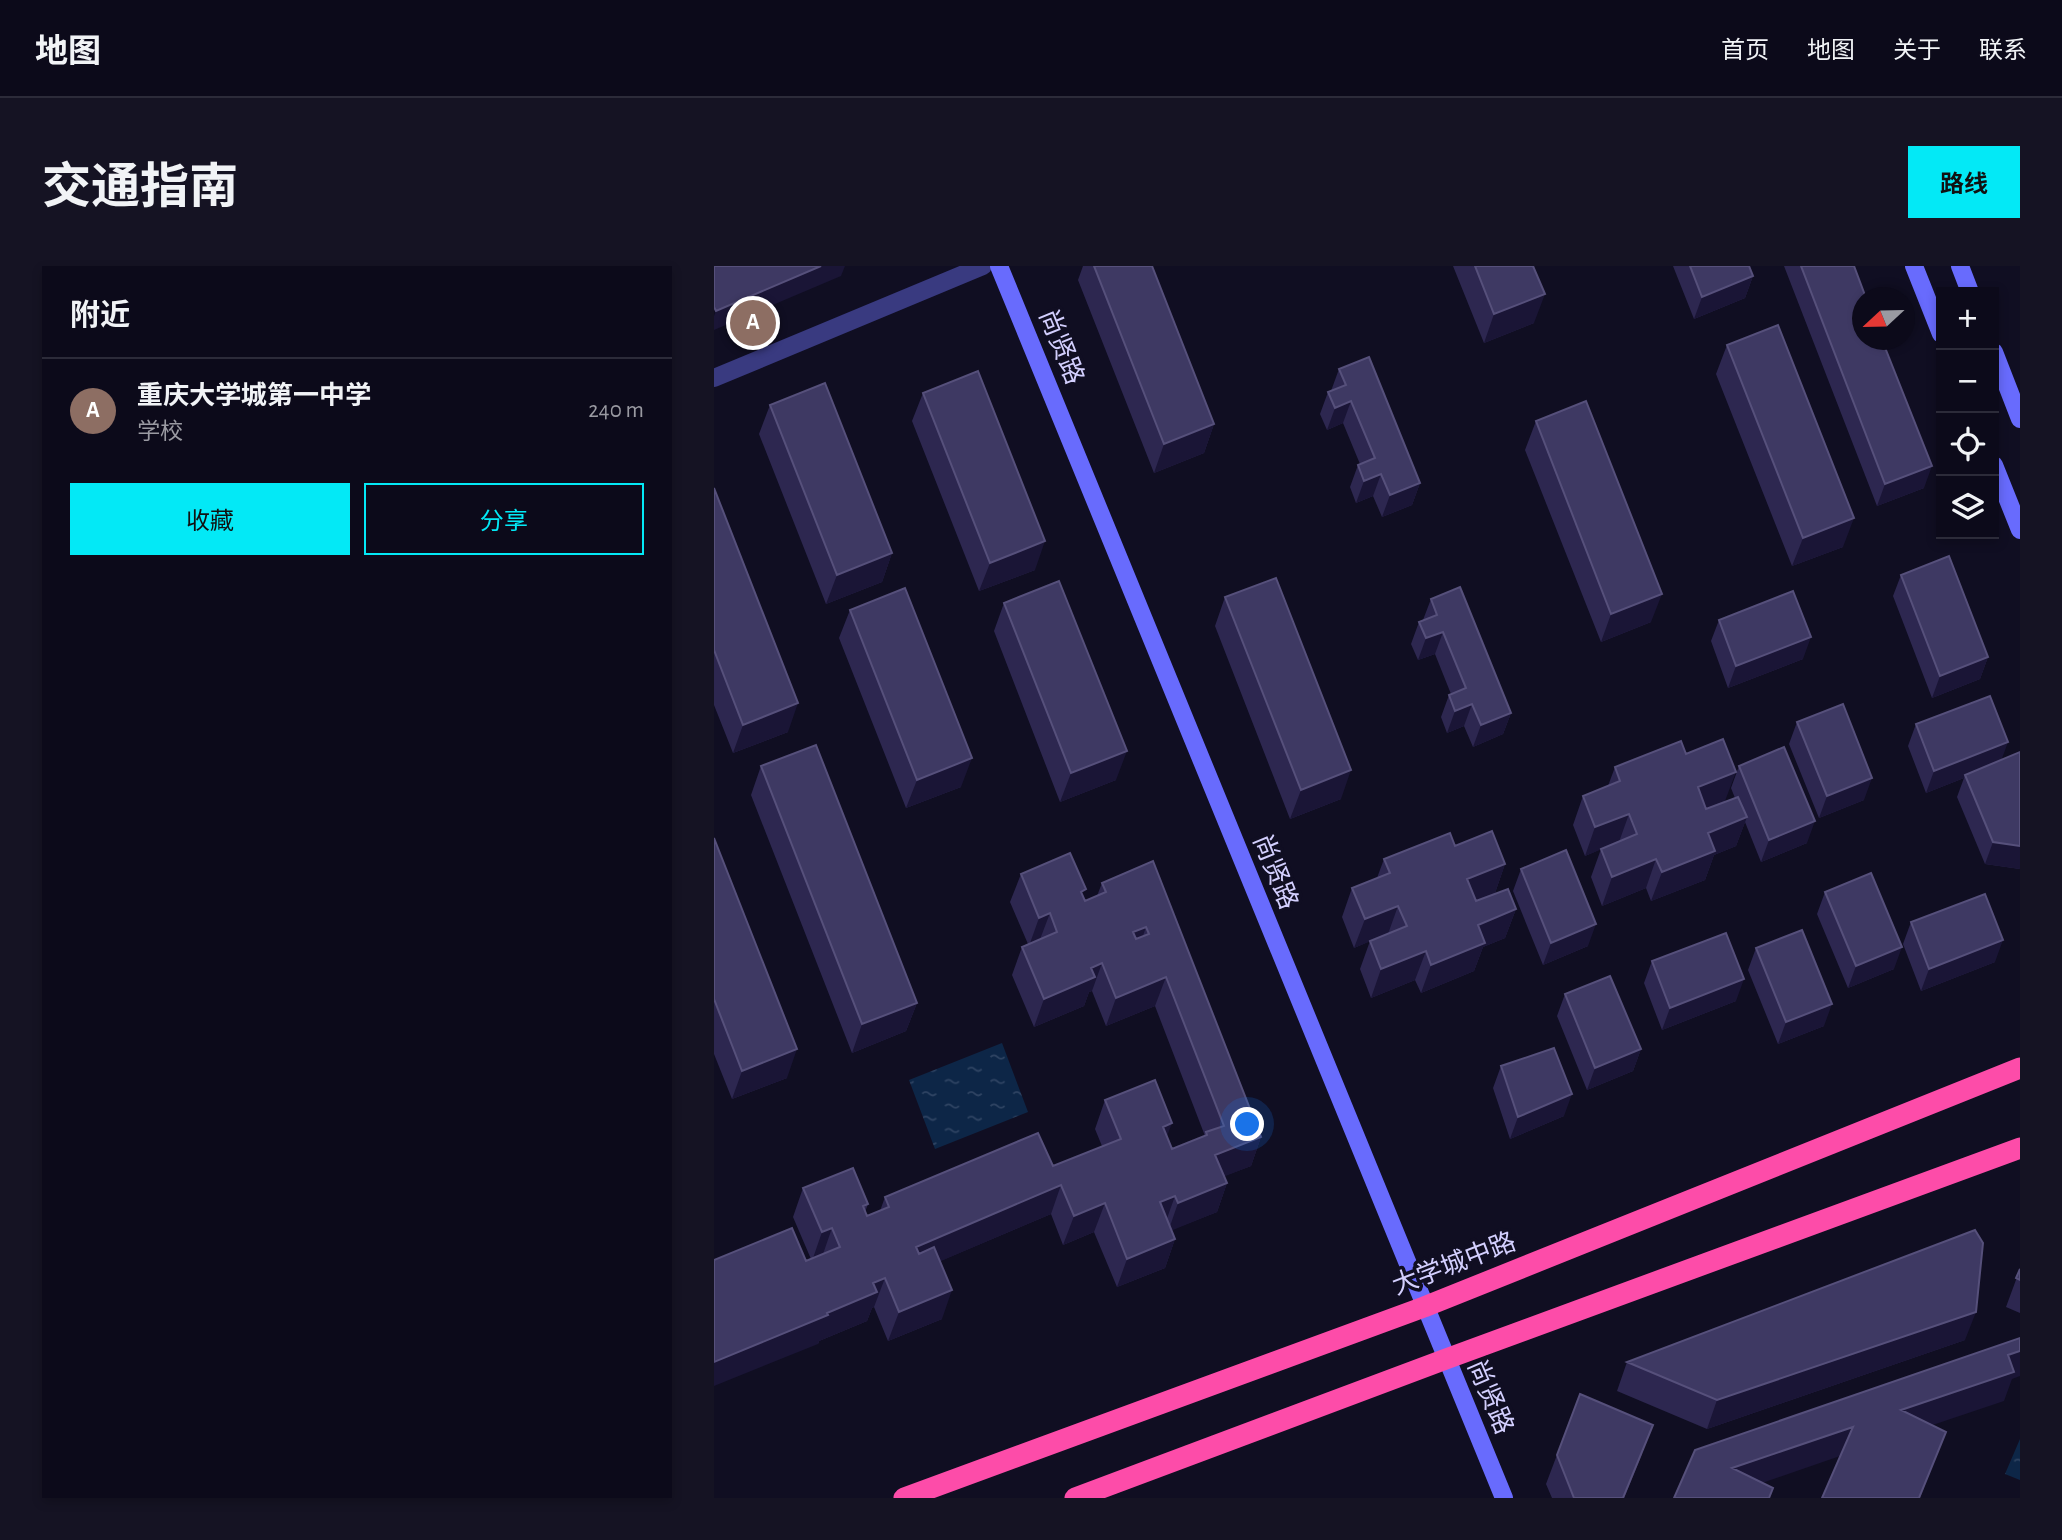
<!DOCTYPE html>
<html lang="zh">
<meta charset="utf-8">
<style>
:root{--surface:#0c0a1a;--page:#151323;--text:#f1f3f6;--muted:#9a9aa2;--line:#2c2b39;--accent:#03e9f6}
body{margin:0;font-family:"Alegreya Sans","Noto Sans SC",sans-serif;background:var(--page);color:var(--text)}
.controls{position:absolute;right:21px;top:21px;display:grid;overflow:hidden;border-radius:0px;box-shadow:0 4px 10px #0003}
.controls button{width:63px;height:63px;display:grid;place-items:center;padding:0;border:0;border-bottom:2px solid var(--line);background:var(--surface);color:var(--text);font:35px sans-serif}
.compass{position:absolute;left:1138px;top:21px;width:63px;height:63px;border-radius:50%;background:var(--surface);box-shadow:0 4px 10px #0003;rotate:248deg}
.you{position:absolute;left:534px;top:859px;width:24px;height:24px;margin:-18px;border:5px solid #fff;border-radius:50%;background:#1a73e8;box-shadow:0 0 0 10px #1a73e833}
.badge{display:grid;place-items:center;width:46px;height:46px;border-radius:50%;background:var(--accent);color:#fff;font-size:23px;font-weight:700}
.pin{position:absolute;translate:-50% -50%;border:4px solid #fff;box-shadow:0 2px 7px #0006}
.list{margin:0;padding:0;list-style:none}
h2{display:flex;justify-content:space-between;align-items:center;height:91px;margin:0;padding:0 28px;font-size:30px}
h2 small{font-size:23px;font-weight:400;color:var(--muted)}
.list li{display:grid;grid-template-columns:46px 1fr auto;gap:21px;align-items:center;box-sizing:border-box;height:105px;padding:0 28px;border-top:2px solid var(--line)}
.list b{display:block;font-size:26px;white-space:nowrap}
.list p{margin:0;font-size:23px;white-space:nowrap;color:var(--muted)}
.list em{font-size:23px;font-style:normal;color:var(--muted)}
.actions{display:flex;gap:14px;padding:21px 28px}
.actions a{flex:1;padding:16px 0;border:2px solid var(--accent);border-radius:0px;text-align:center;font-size:24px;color:var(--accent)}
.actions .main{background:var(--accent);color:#111}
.icon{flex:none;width:38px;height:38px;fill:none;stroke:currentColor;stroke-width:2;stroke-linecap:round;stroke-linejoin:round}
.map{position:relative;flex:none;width:1306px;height:1232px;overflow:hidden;border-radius:0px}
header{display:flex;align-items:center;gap:42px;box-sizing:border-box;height:98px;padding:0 35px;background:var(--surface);border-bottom:2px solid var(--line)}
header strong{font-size:33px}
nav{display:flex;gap:38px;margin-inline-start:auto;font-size:24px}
.intro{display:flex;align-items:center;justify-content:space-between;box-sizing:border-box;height:168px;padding:0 42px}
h1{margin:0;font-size:49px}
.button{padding:18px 32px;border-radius:0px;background:var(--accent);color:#111;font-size:24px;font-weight:700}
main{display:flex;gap:42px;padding:0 42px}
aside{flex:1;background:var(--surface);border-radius:0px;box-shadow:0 4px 10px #0003}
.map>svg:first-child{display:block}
.water{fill:url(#water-ripples)}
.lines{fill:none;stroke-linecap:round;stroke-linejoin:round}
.street{stroke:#393a80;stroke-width:18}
.secondary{stroke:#686bfd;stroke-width:18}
.highway{stroke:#fd4ca9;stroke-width:21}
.wall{fill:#2d2750}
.shaded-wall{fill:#1a1536}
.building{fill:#3e3963;stroke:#56507b;stroke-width:2;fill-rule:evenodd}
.labels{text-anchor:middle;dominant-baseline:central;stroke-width:7;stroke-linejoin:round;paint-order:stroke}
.street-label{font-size:26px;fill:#d3cffe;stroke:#100e22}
</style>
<header>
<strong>地图</strong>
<nav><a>首页</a><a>地图</a><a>关于</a><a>联系</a></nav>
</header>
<div class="intro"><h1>交通指南</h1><a class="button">路线</a></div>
<main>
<aside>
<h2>附近<small></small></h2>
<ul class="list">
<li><span class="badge" style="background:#8d6e63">A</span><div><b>重庆大学城第一中学</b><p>学校</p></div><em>240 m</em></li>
</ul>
<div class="actions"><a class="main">收藏</a><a>分享</a></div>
</aside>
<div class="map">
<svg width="1306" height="1232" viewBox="0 0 1306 1232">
<defs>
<pattern id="water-ripples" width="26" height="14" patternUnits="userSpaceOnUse" patternTransform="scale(1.75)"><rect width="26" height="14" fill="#0d2647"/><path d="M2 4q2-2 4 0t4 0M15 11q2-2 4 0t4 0" fill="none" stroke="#2f4463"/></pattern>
</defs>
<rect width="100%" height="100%" fill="#100e22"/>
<path class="water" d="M288 777 314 846 221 883 195 814Z
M1306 1173V1214L1291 1208Z"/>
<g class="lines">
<path class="street" d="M0 112 269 0"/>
<path class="secondary" d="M285 0 790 1232
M1200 0 1227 68
M1246 0 1256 26
M1280 86 1306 153
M1280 199 1306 264"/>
<path class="highway" d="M190 1232 710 1041 1306 802
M361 1232 732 1093 1306 882"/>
</g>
<path class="wall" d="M369 0H438L500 158 490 187 440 207 364 14Z
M739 0H819L820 57 770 77Z
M959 0H1035L1039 10 1031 32 980 53Z
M1070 0H1140L1210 222 1163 240Z
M1013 79 1129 281 1078 300 1002 108Z
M625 103 706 217 698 239 668 251 659 230 642 237 636 221 644 199 646 198 629 157 613 164 606 148 614 126 617 125Z
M209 127 321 304 265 325 198 155Z
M56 139 178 287 168 316 112 338 45 168Z
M822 155 937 356 887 376 811 184Z
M0 222 74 466 19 487 0 439Z
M1187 309 1274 391 1266 413 1218 432 1179 330Z
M511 331 627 533 576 553 501 360Z
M717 333 797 447 789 468 759 481 750 460 733 467 727 451 735 429 737 428 721 388 704 394 697 378 705 356 709 354Z
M290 337 402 514 346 536 280 365Z
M136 344 247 521 192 542 125 372Z
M1005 354 1089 393 1014 422 997 375Z
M1083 456 1150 534 1105 552 1075 478Z
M1202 458 1288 494 1306 603 1271 598 1243 531 1250 512 1212 527 1194 480Z
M972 488 1011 535 992 543 1021 532 1017 522 1025 500 1093 577 1047 596 1031 556 1022 580 1000 589 991 614 937 635 932 622 888 640 877 611 887 583 871 590 859 559 869 530 894 520 901 501Z
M47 500 203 737 192 765 138 787 37 529Z
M0 572 73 812 18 833 0 788Z
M741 580 791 598 781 627 762 634 802 643 791 672 769 681 760 705 707 727 701 714 657 732 646 703 656 675 640 682 628 651 638 622 663 612 670 593Z
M439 595 547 871 537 900 510 910 513 917 503 946 457 964 461 973 451 1002 403 1021 380 966 349 979 337 948 226 995 228 1053 174 1075 160 1041 158 1042 153 1055 105 1075 104 1078 92 995 97 993 79 951 89 922 154 938 151 946 153 950 166 945 171 931 339 900 388 880 381 863 391 834 453 871 458 883 491 870 441 740 392 760 378 725 375 726 370 740 320 761 298 709 308 681 314 678 296 636 307 608 369 630 371 635 383 630 388 617Z
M807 603 874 680 829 699 799 625Z
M1111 626 1180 703 1134 722 1103 648Z
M1197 656 1281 696 1207 725 1189 678Z
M1042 682 1110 760 1064 778 1034 704Z
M938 695 1022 735 948 764 930 717Z
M851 728 927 783 919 805 873 824 843 750Z
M787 800 850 850 796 873 779 822Z
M1306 1003V1047L1292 1041Z
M1251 1074 993 1163 903 1125 913 1096Z
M866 1128 928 1188 910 1232H838L832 1218Z"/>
<path class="shaded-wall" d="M107 0H131L127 10 0 64V50L2 45Z
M1039 10 1031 32 980 53 988 31Z
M831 28 820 57 770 77 780 48Z
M637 135 629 157 613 164 621 142Z
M500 158 490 187 440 207 450 178Z
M1218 200 1210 222 1163 240 1171 218Z
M667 208 659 230 642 237 650 215Z
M706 217 698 239 668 251 676 229Z
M1140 252 1129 281 1078 300 1089 272Z
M331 275 321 304 265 325 276 297Z
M178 287 168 316 112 338 123 309Z
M948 328 937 356 887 376 897 348Z
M729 366 721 388 704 394 712 372Z
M1097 371 1089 393 1014 422 1022 400Z
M1274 391 1266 413 1218 432 1226 410Z
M84 437 74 466 19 487 29 459Z
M758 438 750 460 733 467 741 445Z
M797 447 789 468 759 481 767 459Z
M1294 476 1286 498 1251 509 1250 512 1212 527 1220 505Z
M413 485 402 514 346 536 357 507Z
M258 492 247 521 192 542 203 514Z
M637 504 627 533 576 553 587 524Z
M1022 506 1011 535 974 550 984 521Z
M1158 512 1150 534 1105 552 1113 530Z
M915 548 905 576 871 590 881 561Z
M1033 551 1022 580 1000 589 991 614 937 635 948 606 994 567Z
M1101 555 1093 577 1047 596 1055 574Z
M1279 576 1306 580V603L1271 598Z
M942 593 932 622 888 640 898 611Z
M791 598 781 627 743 642 753 613Z
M684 640 674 668 640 682 651 653Z
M802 643 791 672 769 681 760 705 707 727 717 699 764 659Z
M336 647 325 676 315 680 325 652Z
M882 658 874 680 829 699 837 677Z
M432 661 422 690 419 666Z
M1289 674 1281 696 1207 725 1215 703Z
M1188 681 1180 703 1134 722 1142 700Z
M712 685 701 714 657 732 667 703Z
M388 697 378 725 375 726 370 740 320 761 330 733 377 702Z
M452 711 441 740 392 760 402 732Z
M1030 713 1022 735 948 764 956 742Z
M203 737 192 765 138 787 148 758Z
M1118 738 1110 760 1064 778 1072 756Z
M83 783 73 812 18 833 28 805Z
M927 783 919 805 873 824 881 802Z
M858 828 850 850 796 873 804 851Z
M458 857 447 886 449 861Z
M547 871 537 900 491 918 501 889Z
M513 917 503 946 454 966 464 937Z
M347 919 337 948 192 1010 202 981Z
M461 930 451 958 446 936Z
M391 937 380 966 349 979 360 950Z
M118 962 108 991 98 995 108 966Z
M461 973 451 1002 403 1021 413 993Z
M171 1012 160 1041 158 1042 153 1055 105 1075 104 1078 0 1120V1096L113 1047 159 1017Z
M238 1024 228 1053 174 1075 185 1046Z
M1262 1046 1251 1074 993 1163 1003 1134Z
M1306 1085V1110L1298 1113 1290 1135 1177 1173 1187 1144 1294 1089Z
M939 1159 910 1232H909Z
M1139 1161 1129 1189 1008 1231 1018 1202Z
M1232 1166 1221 1194 1206 1232H1205Z"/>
<path class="building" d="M0 0H107L2 45 0 41Z
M380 0H438L500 158 450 178Z
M761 0H819L831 28 780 48Z
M976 0H1035L1039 10 988 31Z
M1087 0H1140L1152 32H1149V74H1168L1218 200 1171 218Z
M1064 59 1140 252 1089 272 1013 79Z
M655 91 706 217 676 229 667 208 650 215 644 199 661 192 637 135 621 142 614 126 632 119 625 103Z
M264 105 331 275 276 297 209 127Z
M111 117 178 287 123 309 56 139Z
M872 135 948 328 897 348 822 155Z
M0 222 84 437 29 459 0 384Z
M1235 290 1274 391 1226 410 1187 309Z
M562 312 637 504 587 524 511 331Z
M345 315 413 485 357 507 290 337Z
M746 321 797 447 767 459 758 438 741 445 735 429 752 422 729 366 712 372 705 356 723 349 717 333Z
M191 322 258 492 203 514 136 344Z
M1079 325 1097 371 1022 400 1005 354Z
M1276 430 1294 476 1220 505 1202 458Z
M1129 438 1158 512 1113 530 1083 456Z
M1009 473 1022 506 984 521 992 543 1024 531 1033 551 994 567 1001 585 948 606 942 593 898 611 887 583 923 568 915 548 881 561 869 530 906 515 901 501 967 475 972 488Z
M102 479 203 737 148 758 47 500Z
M1070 481 1101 555 1055 574 1025 500Z
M1306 486V580L1279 576 1251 509Z
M778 565 791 598 753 613 762 635 794 623 802 643 764 659 771 677 717 699 712 685 667 703 656 675 693 660 684 640 651 653 638 622 676 607 670 593 736 567 741 580Z
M0 572 83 783 28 805 0 733Z
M852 584 882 658 837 677 807 603Z
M356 587 372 623 367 626 371 635 392 626 388 617 439 595 547 871 501 889 513 917 464 937 461 930 446 936 461 973 413 993 391 937 360 950 347 919 202 981 205 988 220 981 238 1024 185 1046 171 1012 159 1017 163 1026 113 1047 114 1049 0 1096V994L78 962 92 995 126 981 118 962 108 966 89 922 139 902 154 938 149 940 153 950 175 941 171 931 324 867 339 900 407 873 391 834 441 814 458 857 449 861 458 883 493 869 492 866 510 860 452 711 402 732 388 697 377 702 381 711 330 733 308 681 343 666 336 647 325 652 307 608ZM432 661 435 668 422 673 419 666Z
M1157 607 1188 681 1142 700 1111 626Z
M1271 628 1289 674 1215 703 1197 656Z
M1088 664 1118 738 1072 756 1042 682Z
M1012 667 1030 713 956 742 938 695Z
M896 710 927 783 881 802 851 728Z
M840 782 858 828 804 851 787 800Z
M1261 964 1269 977 1262 1046 1003 1134 913 1096Z
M1306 1003V1014L1302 1012Z
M1306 1072V1085L1294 1089 1300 1106 1187 1144 1232 1166 1205 1232H1108L1139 1161 1018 1202 1059 1222 1055 1232H960L981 1184Z
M866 1128 939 1159 909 1232H860L843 1189Z"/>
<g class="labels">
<g class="street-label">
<text transform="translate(347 81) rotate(68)">尚贤路</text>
<text transform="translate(561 606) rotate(68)">尚贤路</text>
<text transform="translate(740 998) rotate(-21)">大学城中路</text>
<text transform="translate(776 1131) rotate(67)">尚贤路</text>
</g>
</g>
</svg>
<div class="controls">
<button>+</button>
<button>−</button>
<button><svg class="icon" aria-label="locate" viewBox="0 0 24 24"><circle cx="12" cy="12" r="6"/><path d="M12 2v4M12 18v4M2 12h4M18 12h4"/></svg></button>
<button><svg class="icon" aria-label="layers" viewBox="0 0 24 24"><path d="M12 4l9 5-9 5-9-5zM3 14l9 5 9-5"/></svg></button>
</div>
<svg class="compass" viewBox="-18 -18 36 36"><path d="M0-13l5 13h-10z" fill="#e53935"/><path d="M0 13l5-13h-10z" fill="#9a9aa2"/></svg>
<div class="you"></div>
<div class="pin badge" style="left:39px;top:57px;background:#8d6e63">A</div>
</div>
</main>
